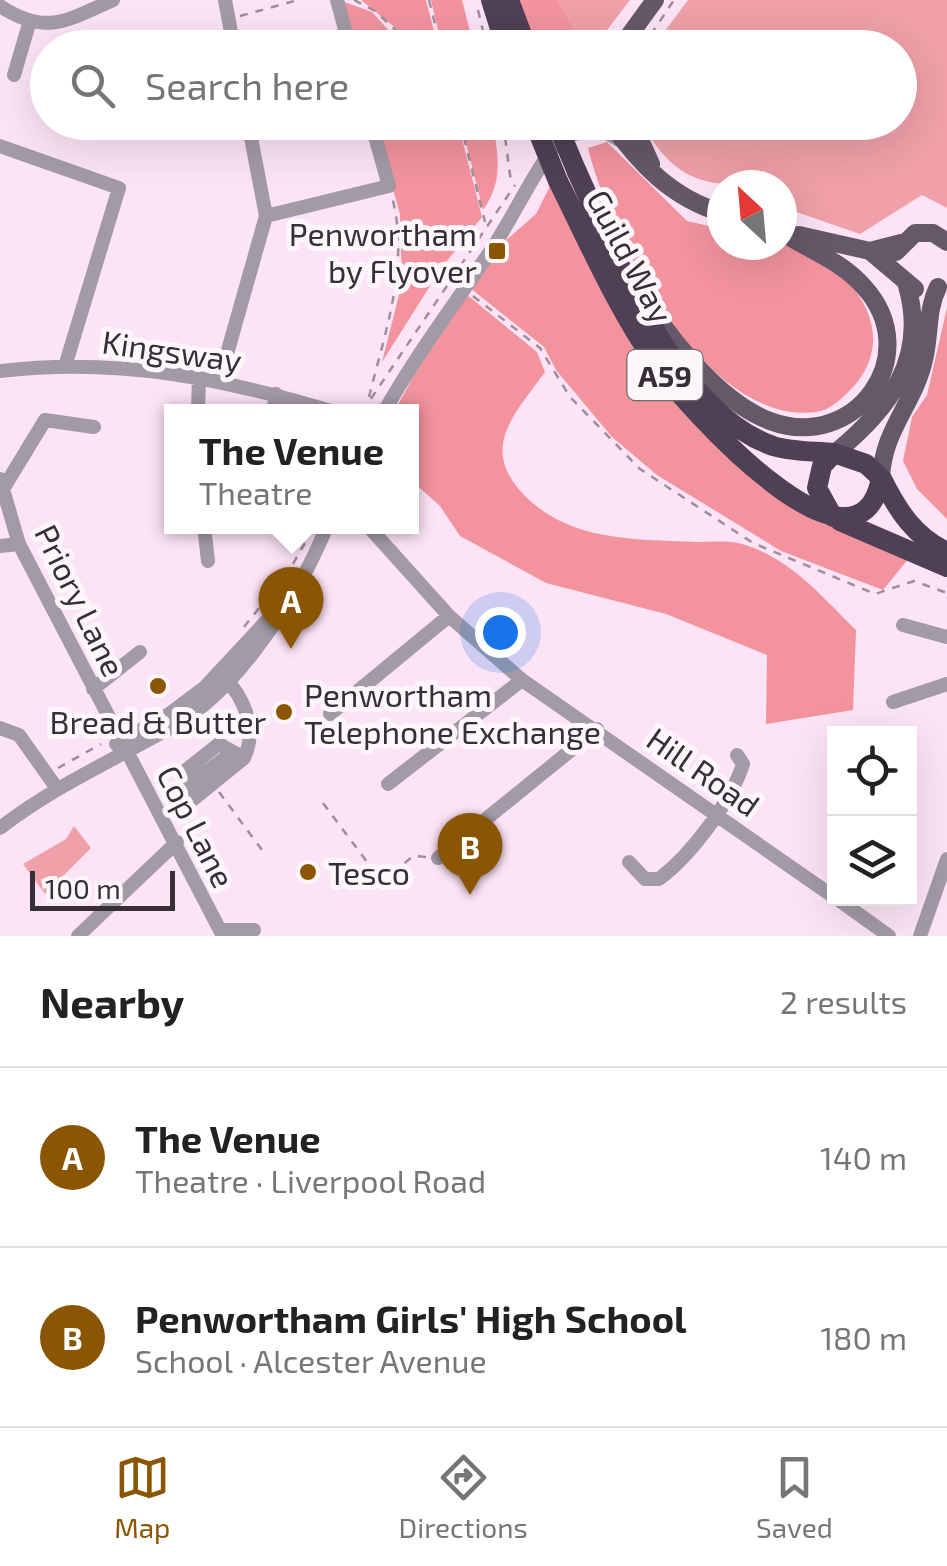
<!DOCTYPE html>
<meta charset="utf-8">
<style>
:root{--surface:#fff;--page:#f6f6f6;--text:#222;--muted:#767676;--line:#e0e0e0;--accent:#8a5603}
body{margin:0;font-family:"Exo 2",sans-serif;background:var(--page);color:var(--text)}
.controls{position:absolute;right:30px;bottom:30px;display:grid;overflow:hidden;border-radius:0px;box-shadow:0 10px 40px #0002}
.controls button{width:90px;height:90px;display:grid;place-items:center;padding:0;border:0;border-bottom:2px solid var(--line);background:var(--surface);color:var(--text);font:50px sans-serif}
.compass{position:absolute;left:707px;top:170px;width:90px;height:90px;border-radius:50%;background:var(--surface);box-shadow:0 10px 40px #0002;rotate:334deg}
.scale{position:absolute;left:30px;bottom:25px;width:145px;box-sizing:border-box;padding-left:10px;border:5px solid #382e35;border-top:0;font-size:28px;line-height:35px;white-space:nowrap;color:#382e35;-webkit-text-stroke:8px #fdf7fb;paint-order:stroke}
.you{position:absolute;left:500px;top:632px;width:35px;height:35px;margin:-25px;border:8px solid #fff;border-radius:50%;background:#1a73e8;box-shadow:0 0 0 15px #1a73e833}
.badge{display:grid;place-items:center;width:65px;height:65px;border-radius:50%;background:var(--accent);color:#fff;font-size:32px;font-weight:700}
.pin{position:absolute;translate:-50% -82px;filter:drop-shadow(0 2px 5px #0008)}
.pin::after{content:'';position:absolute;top:52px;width:35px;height:30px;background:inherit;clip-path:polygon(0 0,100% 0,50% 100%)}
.popup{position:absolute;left:164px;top:404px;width:255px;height:130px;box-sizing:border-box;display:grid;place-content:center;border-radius:0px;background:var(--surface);filter:drop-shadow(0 2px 8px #0005);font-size:32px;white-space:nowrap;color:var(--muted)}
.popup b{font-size:38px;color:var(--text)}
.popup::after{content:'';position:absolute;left:50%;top:100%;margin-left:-20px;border:20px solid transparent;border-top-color:var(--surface)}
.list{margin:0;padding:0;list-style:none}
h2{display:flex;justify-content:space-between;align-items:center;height:130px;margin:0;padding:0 40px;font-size:42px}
h2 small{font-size:32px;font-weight:400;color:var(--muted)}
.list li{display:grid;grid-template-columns:65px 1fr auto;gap:30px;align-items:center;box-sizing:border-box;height:180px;padding:0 40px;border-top:2px solid var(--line)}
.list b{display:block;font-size:38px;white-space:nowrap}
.list p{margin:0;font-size:32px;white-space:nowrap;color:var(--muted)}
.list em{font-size:32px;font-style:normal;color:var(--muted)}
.icon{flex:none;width:55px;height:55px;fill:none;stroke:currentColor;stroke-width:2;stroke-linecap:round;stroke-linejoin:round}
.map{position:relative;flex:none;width:947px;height:936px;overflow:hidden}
.search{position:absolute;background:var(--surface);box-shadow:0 10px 40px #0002;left:30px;right:30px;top:30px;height:110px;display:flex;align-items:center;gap:25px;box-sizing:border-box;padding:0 35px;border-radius:55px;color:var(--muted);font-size:38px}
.sheet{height:490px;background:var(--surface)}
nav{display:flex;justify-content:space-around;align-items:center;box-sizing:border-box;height:140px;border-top:2px solid var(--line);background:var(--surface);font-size:28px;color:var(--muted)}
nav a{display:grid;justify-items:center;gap:5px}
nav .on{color:var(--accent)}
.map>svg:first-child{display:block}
.green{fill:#efa0a8}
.forest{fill:#f2939e}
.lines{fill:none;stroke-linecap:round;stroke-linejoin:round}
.path{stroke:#a08d9a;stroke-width:2.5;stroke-dasharray:8 8;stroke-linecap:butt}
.minor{stroke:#a29aa5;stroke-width:14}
.major{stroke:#655869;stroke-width:18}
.highway{stroke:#4f4055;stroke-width:20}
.highway-bridge{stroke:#4f4055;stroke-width:20}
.poi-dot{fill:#8a5603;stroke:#fdf7fb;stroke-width:4}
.labels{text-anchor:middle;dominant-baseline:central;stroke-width:10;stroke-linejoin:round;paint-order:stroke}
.shield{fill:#fdf7fb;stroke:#736a70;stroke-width:2.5}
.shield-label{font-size:30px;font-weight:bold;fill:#382e35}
.poi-label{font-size:32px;fill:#382e35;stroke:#fdf7fb;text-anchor:start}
.street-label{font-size:32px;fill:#382e35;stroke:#fdf7fb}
</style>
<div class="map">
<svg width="947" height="936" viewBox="0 0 947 936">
<rect width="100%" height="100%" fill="#fde3f6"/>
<path class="green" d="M558 0H630L594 47 583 48Z
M688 0H947V208L922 195 860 234 782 207V185C710 185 681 190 641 123L900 122V48L653 47Z
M74 826 91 848 45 894 23 864 66 839Z"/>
<path class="forest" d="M339 0 372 12 404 47H353Z
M361 0H426L438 47H419Z
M431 0H462L474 47H442Z
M516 0H558L583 47H537Z
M374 123H458L482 217 447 261 435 264 437 275 382 362 402 283 400 214Z
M461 123H492C499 154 503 183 483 210Z
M607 142 687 221 722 229V245C745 245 777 239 796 247 853 268 902 333 853 387 844 397 831 410 816 412 705 426 610 237 588 148Z
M553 180 724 448 909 558 883 590 781 551 657 475 612 437 556 370 544 347 470 288 503 243 536 214Z
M466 294 537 352 545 372C513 416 479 449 525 496 571 542 635 539 696 542 710 542 728 540 742 544 790 558 821 596 856 630L853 710 766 724 767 655 666 614 546 583 460 536 440 506 411 480V412H394L431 344Z
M947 308V519L917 489 903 461 912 417 927 395Z"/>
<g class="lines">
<path class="path" d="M354 0 375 11 415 48
M429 0 441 48
M478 10 487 48
M240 16 298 0
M642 48 674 0
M460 122 485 222
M503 122 511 182
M473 296 540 348 570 397 640 469 753 543 875 594 914 581 947 593
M369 397C385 332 410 264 392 197
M362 412 515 185
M244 627 290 569 309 536
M58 768 101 744
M219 792 262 850
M323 803 382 882 413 856 427 857"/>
<path class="minor" d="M225 0 234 48
M337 0 350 48
M0 6C46 36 66 21 113 0
M14 75 29 24
M565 136 600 129 619 140
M0 146 119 188 66 363
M266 216 389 186 371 122
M0 371C118 357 221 378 334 412
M219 382 266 216 248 122
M198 412 199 377
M273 412 276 394
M384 412C417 353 458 300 495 244 522 202 539 158 576 122
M0 479 19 544 223 936
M3 489 45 420 94 427
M204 526 208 561
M368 526 449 616 522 680 834 897
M0 546 19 544
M903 625 947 637
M93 689 140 652
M893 702 947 684
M330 714 449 616
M0 728 19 735 56 787
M116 744 169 714 205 687 286 600
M388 784 522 680
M186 787 232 753
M197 796 186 787 181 774 219 744 244 758
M191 801 244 758C258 729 244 697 223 676
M0 828C56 785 116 759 177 724 240 687 300 593 327 526
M438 858 597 729
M629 862 645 879H659C691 855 731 802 743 764L737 755
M836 898 889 936
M220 930H254
M78 936 177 842
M920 936 947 859"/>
<path class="major" d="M620 48 655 0
M610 122C639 164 672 198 722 213
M632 122 651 164
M799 235 870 251 901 243
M870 251 915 289
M896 252 915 233H933L947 242
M649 306C677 347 722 403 770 421 855 453 926 355 864 287 842 261 810 251 782 232
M835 453C889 409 928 359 907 286
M881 478C883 428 916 403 925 355 930 331 927 310 938 287"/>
<path class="highway" d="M491 0 506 48
M509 0 527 48
M577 172C616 257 677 413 773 446 792 452 814 451 834 453
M558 181C589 243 617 308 657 365 684 404 858 599 881 478L866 464 834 453 822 466 817 488 833 517
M882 479C898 511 914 536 947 552
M840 521 947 567"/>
<path class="highway-bridge" d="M534 122 558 181
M556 122 577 172"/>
</g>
<g class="poi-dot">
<rect x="487" y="241" width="20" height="20" rx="5"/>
<circle cx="158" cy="686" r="10"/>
<circle cx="284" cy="712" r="10"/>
<circle cx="308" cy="872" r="10"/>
</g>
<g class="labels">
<rect class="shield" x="627.5" y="350" width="75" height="50" rx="8"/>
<g class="shield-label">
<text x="665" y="375">A59</text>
</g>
<g class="poi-label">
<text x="477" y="233" text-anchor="end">Penwortham<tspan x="477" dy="37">by Flyover</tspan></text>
<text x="304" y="694">Penwortham<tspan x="304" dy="37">Telephone Exchange</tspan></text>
<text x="158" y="721" text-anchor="middle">Bread &amp; Butter</text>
<text x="328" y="872">Tesco</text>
</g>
<g class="street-label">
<text transform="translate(631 256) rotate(62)">Guild Way</text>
<text transform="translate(172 350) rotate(8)">Kingsway</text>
<text transform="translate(81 600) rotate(64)">Priory Lane</text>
<text transform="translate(704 771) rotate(35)">Hill Road</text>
<text transform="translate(197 826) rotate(63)">Cop Lane</text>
</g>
</g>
</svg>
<div class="controls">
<button><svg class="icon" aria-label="locate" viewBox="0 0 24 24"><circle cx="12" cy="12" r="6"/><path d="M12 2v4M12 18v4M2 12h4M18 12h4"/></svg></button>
<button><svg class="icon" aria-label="layers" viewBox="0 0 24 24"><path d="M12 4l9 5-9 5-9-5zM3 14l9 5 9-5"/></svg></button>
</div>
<svg class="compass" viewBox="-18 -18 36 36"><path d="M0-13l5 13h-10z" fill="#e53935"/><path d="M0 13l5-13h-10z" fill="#767676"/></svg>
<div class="scale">100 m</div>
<div class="you"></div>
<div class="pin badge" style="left:291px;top:649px">A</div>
<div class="popup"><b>The Venue</b>Theatre</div>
<div class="pin badge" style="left:470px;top:895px">B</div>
<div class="search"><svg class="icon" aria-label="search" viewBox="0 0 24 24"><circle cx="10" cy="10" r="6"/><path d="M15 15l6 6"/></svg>Search here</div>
</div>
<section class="sheet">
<h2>Nearby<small>2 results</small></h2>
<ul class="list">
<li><span class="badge">A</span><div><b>The Venue</b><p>Theatre · Liverpool Road</p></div><em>140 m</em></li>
<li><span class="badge">B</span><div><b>Penwortham Girls' High School</b><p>School · Alcester Avenue</p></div><em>180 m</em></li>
</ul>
</section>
<nav>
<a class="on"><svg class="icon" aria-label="map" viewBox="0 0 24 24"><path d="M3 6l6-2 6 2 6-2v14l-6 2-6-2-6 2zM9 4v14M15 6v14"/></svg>Map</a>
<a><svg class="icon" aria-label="directions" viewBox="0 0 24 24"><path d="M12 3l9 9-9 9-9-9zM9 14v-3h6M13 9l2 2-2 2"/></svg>Directions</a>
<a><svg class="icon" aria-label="saved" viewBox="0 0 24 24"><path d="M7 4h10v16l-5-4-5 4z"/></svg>Saved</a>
</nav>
